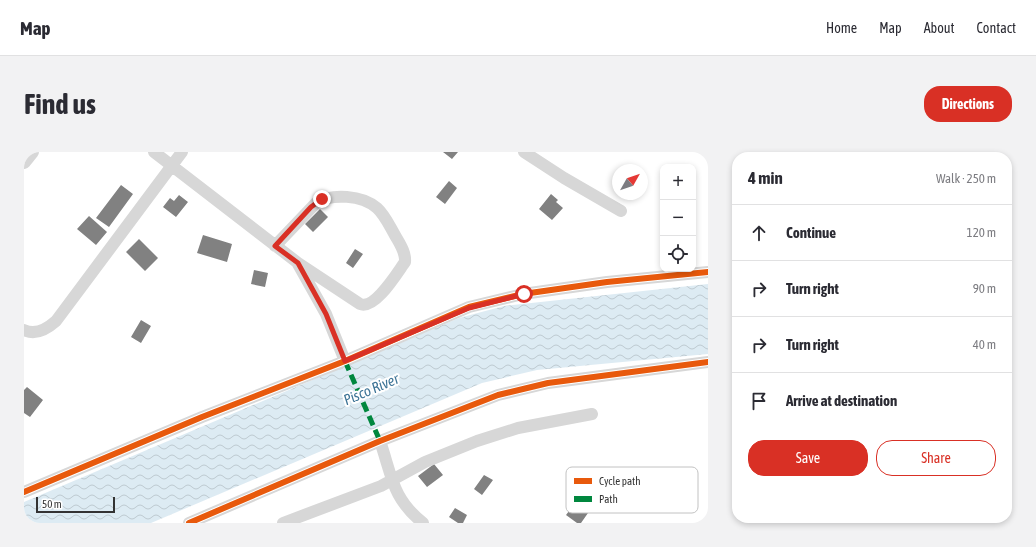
<!DOCTYPE html>
<meta charset="utf-8">
<style>
:root{--surface:#fff;--page:#f2f2f3;--text:#2b2b33;--muted:#7c7c81;--line:#e1e1e2;--accent:#d93025}
body{margin:0;font-family:"Asap Condensed",sans-serif;background:var(--page);color:var(--text)}
.controls{position:absolute;right:12px;top:12px;display:grid;overflow:hidden;border-radius:8px;box-shadow:0 2px 6px #0003}
.controls button{width:36px;height:36px;display:grid;place-items:center;padding:0;border:0;border-bottom:1px solid var(--line);background:var(--surface);color:var(--text);font:20px sans-serif}
.compass{position:absolute;left:588px;top:12px;width:36px;height:36px;border-radius:50%;background:var(--surface);box-shadow:0 2px 6px #0003;rotate:50deg}
.scale{position:absolute;left:12px;bottom:10px;width:79px;box-sizing:border-box;padding-left:4px;border:2px solid #333;border-top:0;font-size:11px;line-height:14px;white-space:nowrap;color:#333;-webkit-text-stroke:3px #fff;paint-order:stroke}
.stop{position:absolute;width:12px;height:12px;margin:-9px;border:3px solid #d93025;border-radius:50%;background:#fff}
.stop.end{background:#d93025;border-color:#fff;box-shadow:0 1px 4px #0008}
.list{margin:0;padding:0;list-style:none}
h2{display:flex;justify-content:space-between;align-items:center;height:52px;margin:0;padding:0 16px;font-size:17px}
h2 small{font-size:13px;font-weight:400;color:var(--muted)}
.list li{display:grid;grid-template-columns:26px 1fr auto;gap:12px;align-items:center;box-sizing:border-box;height:56px;padding:0 16px;border-top:1px solid var(--line)}
.list b{display:block;font-size:15px;white-space:nowrap}
.list em{font-size:13px;font-style:normal;color:var(--muted)}
.actions{display:flex;gap:8px;padding:12px 16px}
.actions a{flex:1;padding:9px 0;border:1px solid var(--accent);border-radius:16px;text-align:center;font-size:14px;color:var(--accent)}
.actions .main{background:var(--accent);color:#fff}
.icon{flex:none;width:22px;height:22px;fill:none;stroke:currentColor;stroke-width:2;stroke-linecap:round;stroke-linejoin:round}
.map{position:relative;flex:none;width:684px;height:371px;overflow:hidden;border-radius:16px}
header{display:flex;align-items:center;gap:24px;box-sizing:border-box;height:56px;padding:0 20px;background:var(--surface);border-bottom:1px solid var(--line)}
header strong{font-size:19px}
nav{display:flex;gap:22px;margin-inline-start:auto;font-size:14px}
.intro{display:flex;align-items:center;justify-content:space-between;box-sizing:border-box;height:96px;padding:0 24px}
h1{margin:0;font-size:28px}
.button{padding:10px 18px;border-radius:16px;background:var(--accent);color:#fff;font-size:14px;font-weight:700}
main{display:flex;gap:24px;padding:0 24px}
aside{flex:1;background:var(--surface);border-radius:16px;box-shadow:0 2px 6px #0003}
.map>svg:first-child{display:block}
.water{fill:url(#water-waves)}
.building{fill:#818181}
.lines{fill:none;stroke-linecap:round;stroke-linejoin:round}
.minor{stroke:#d7d7d7;stroke-width:12}
.tertiary{stroke:#d7d7d7;stroke-width:14}
.quiet{stroke:#00873e;stroke-width:5;stroke-dasharray:10 5;stroke-linecap:butt}
.cycleway-casing{stroke:#fff;stroke-width:8}
.cycleway{stroke:#e8590c;stroke-width:6}
.route{stroke:#d93025;stroke-width:5}
.labels{text-anchor:middle;dominant-baseline:central;stroke-width:4;stroke-linejoin:round;paint-order:stroke}
.water-label{font-size:15px;font-style:italic;fill:#3f7597;stroke:#fff}
.key{fill:#fff;stroke:#c2c2c2;stroke-width:1}
.key-label{font-size:11px;fill:#333}
</style>
<header>
<strong>Map</strong>
<nav><a>Home</a><a>Map</a><a>About</a><a>Contact</a></nav>
</header>
<div class="intro"><h1>Find us</h1><a class="button">Directions</a></div>
<main>
<div class="map">
<svg width="684" height="371" viewBox="0 0 684 371">
<defs>
<pattern id="water-waves" width="16" height="10" patternUnits="userSpaceOnUse"><rect width="16" height="10" fill="#ddebf3"/><path d="M0 5q4-4 8 0t8 0" fill="none" stroke="#becad1"/></pattern>
</defs>
<rect width="100%" height="100%" fill="#fff"/>
<path class="water" d="M684 132V202L513 218 458 231 127 371H0V350L435 166 480 154Z"/>
<path class="building" d="M419 0H434L428 7Z
M425 29 433 36 421 52 412 45Z
M97 33 109 42 85 75 72 66Z
M527 42 534 48 532 50 539 56 528 68 515 57Z
M155 43 164 50 152 65 139 55 146 46 150 49Z
M296 57 304 65 289 80 281 72Z
M65 64 83 80 72 93 53 77Z
M179 83 208 92 203 110 173 101Z
M115 87 134 106 121 119 102 100Z
M331 97 339 102 329 116 322 111Z
M230 118 244 121 241 135 227 132Z
M117 168 127 174 117 191 107 185Z
M3 235 19 248 6 265 0 261V238Z
M410 312 419 323 403 335 394 324Z
M460 323 469 328 458 343 450 337Z
M551 351 564 361 557 371H553L542 363Z
M431 356 443 363 439 371H434L425 365Z"/>
<g class="lines">
<path class="minor" d="M130 0 274 111 336 152C351 158 373 121 381 110 382 101 376 92 372 85 366 75 361 63 353 56 338 43 308 41 292 51L251 94
M500 0 540 26 597 59
M274 112 302 162 321 209
M0 178C12 184 23 177 32 169L158 0
M356 289C368 324 368 346 399 371
M0 340 178 265 321 209 445 155 499 142 583 130 684 120
M165 371 356 289 474 243 524 231 684 210
M259 371 357 334 401 310 453 289 494 276 568 262"/>
<path class="tertiary" d="M0 10 8 0"/>
<path class="quiet" d="M321 209 356 289"/>
<defs>
<path id="cycleway" d="M0 340 178 265 321 209 445 155 499 142 583 130 684 120
M165 371 356 289 474 243 524 231 684 210"/>
</defs>
<use href="#cycleway" class="cycleway-casing"/>
<use href="#cycleway" class="cycleway"/>
</g>
<g class="lines">
<path class="route" d="M298 47 287 55 251 94 274 111 302 162 321 209 445 156 500 142"/>
</g>
<g class="labels">
<g class="water-label">
<text transform="translate(347 237) rotate(-23)">Pisco River</text>
</g>
</g>
<rect x="542" y="315" width="132" height="46" rx="6" class="key"/>
<rect x="550" y="326" width="18" height="6" fill="#e8590c"/>
<rect x="550" y="344" width="18" height="6" fill="#00873e"/>
<g class="key-label">
<text x="575" y="333">Cycle path</text>
<text x="575" y="351">Path</text>
</g>
</svg>
<div class="controls">
<button>+</button>
<button>−</button>
<button><svg class="icon" aria-label="locate" viewBox="0 0 24 24"><circle cx="12" cy="12" r="6"/><path d="M12 2v4M12 18v4M2 12h4M18 12h4"/></svg></button>
</div>
<svg class="compass" viewBox="-18 -18 36 36"><path d="M0-13l5 13h-10z" fill="#e53935"/><path d="M0 13l5-13h-10z" fill="#7c7c81"/></svg>
<div class="scale">50 m</div>
<div class="stop" style="left:500px;top:142px"></div>
<div class="stop end" style="left:298px;top:47px"></div>
</div>
<aside>
<h2>4 min<small>Walk · 250 m</small></h2>
<ul class="list">
<li><svg class="icon" aria-label="ahead" viewBox="0 0 24 24"><path d="M12 20V5M6 11l6-6 6 6"/></svg><div><b>Continue</b></div><em>120 m</em></li>
<li><svg class="icon" aria-label="right" viewBox="0 0 24 24"><path d="M7 20v-9h11M14 6l5 5-5 5"/></svg><div><b>Turn right</b></div><em>90 m</em></li>
<li><svg class="icon" aria-label="right" viewBox="0 0 24 24"><path d="M7 20v-9h11M14 6l5 5-5 5"/></svg><div><b>Turn right</b></div><em>40 m</em></li>
<li><svg class="icon" aria-label="arrive" viewBox="0 0 24 24"><path d="M6 21V4h12l-3 4 3 4H6"/></svg><div><b>Arrive at destination</b></div></li>
</ul>
<div class="actions"><a class="main">Save</a><a>Share</a></div>
</aside>
</main>
